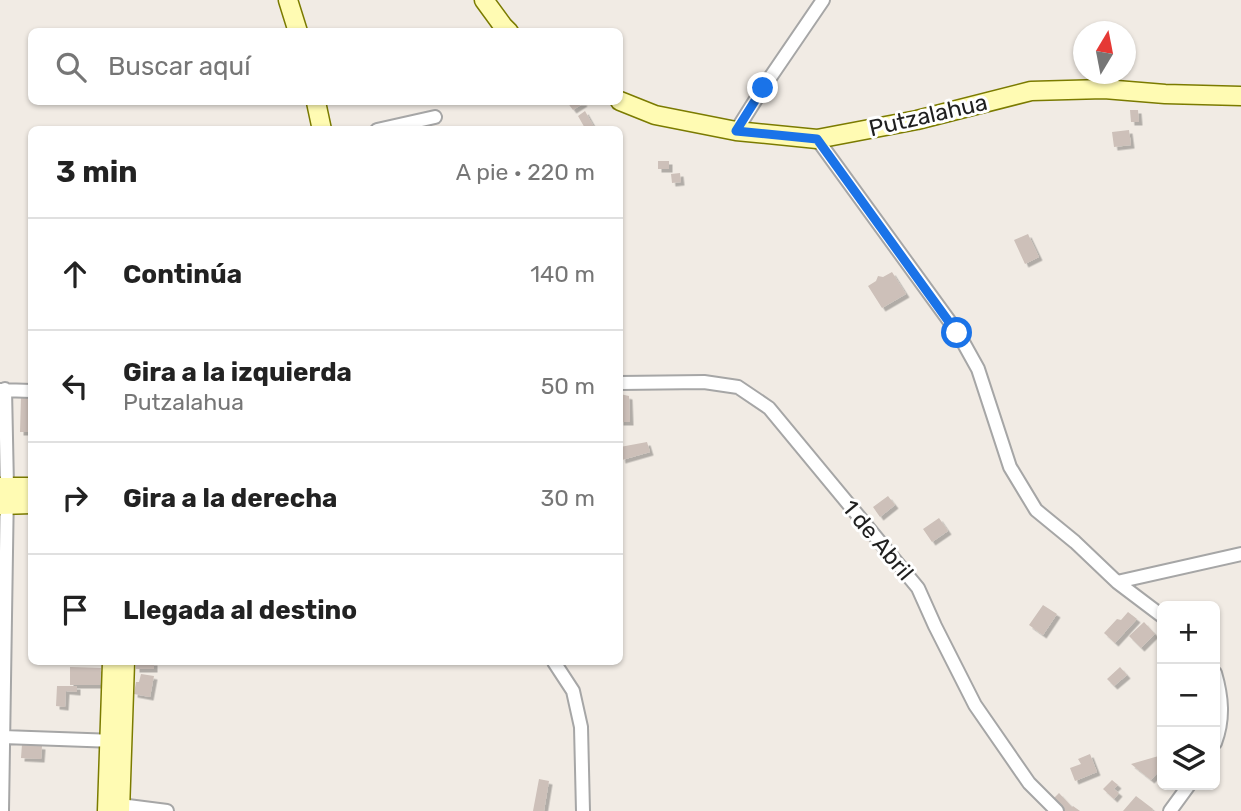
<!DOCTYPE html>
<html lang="es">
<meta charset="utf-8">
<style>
:root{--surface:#fff;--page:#f2f2f2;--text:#222;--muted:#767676;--line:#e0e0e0}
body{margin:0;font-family:Rubik,sans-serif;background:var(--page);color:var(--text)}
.controls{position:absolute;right:21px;bottom:21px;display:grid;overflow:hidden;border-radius:10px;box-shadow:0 2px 5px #0004}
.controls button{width:63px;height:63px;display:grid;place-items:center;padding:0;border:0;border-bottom:2px solid var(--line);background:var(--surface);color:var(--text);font:35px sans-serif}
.compass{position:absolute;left:1073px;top:21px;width:63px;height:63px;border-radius:50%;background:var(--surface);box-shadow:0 2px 5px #0004;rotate:10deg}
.stop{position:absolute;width:21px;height:21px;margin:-16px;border:5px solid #1a73e8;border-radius:50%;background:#fff}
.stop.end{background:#1a73e8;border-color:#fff;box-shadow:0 2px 7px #0008}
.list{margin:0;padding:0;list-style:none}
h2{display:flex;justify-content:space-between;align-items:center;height:91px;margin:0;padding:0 28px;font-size:30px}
h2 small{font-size:23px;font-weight:400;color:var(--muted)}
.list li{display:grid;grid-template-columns:46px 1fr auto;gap:21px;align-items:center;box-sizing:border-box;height:112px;padding:0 28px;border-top:2px solid var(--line)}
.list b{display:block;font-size:26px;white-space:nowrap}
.list p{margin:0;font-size:23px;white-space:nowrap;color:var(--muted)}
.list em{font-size:23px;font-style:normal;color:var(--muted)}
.icon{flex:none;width:38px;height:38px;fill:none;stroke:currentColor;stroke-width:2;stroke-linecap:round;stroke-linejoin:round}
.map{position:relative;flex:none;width:1241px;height:811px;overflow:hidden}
.search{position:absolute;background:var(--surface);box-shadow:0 2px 5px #0004;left:28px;top:28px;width:595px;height:77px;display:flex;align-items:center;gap:18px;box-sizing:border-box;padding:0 24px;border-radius:10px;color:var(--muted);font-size:26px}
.panel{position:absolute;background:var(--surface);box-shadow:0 2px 5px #0004;left:28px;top:126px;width:595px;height:539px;border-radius:10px}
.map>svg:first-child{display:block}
.building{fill:#cdc0b9;filter:url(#shadow)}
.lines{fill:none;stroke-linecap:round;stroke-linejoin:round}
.street-casing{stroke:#a6a6a6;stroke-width:16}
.secondary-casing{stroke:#7b7b00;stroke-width:21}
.street{stroke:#fff;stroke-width:12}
.secondary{stroke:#fffbb3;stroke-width:18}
.route{stroke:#1a73e8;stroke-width:9}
.labels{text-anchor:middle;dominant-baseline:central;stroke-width:6;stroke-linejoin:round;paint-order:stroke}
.street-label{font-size:23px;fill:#1f1f1f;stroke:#fff}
</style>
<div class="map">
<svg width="1241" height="811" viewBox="0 0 1241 811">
<defs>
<filter id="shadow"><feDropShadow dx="3.5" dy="3.5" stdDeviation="0" flood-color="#0004"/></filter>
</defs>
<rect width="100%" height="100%" fill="#f1ebe4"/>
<path class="building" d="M567 102H583L584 103 573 110Z
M1130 110H1138L1139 122H1131Z
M585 111 594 127 589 130H586L578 116Z
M1129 130 1131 145 1114 147 1112 132Z
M658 161H669V169H658Z
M680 173 681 182 672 183 671 174Z
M1028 234 1039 257 1025 264 1014 240Z
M892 272 906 294 882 308 868 286 876 281 878 276 883 277Z
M620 394 629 396 630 422H620Z
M21 396 32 397V432H20Z
M647 442 650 452 622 460 620 447Z
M888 496 895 505 880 517 873 507Z
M939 518 948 531 932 542 923 529Z
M1043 605 1057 614 1043 635 1029 625Z
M1128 612 1137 619 1115 643 1104 633 1117 619 1121 620Z
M1144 622 1155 634 1141 648 1129 636Z
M136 662H154V669H136Z
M70 667 101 668 100 685H70Z
M1120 667 1127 675 1114 686 1107 679Z
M141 674 154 676 150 697 134 694 136 682H139Z
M57 686H77V692L66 691 65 707 56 706Z
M22 744 42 746 41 759 21 758Z
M1090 754 1097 772 1075 781 1070 768 1081 764 1078 759Z
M1162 755V773L1159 771 1151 780 1131 764Z
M539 779 549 781 544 811H533Z
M1112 780 1118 785 1114 789 1119 793 1114 799 1103 789Z
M1059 793 1072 807 1073 806 1080 811H1059L1050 802Z
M1136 796 1153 809 1152 811H1123Z"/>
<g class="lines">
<defs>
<path id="street" d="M377 130 435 117
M736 131 763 88 823 0
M817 139 958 333 978 369 1010 467 1036 510 1075 542 1117 582 1162 616
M620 383 704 382 738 387 769 408 918 588 935 626 975 705 1029 783 1057 811
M0 390 32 391
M1117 582 1241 554
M554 662 573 691 581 727 583 811
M1215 673C1222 697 1224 719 1215 743
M3 737 115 741
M120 805 167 811
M2 811 7 487 5 389
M1170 811 1189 785"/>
<path id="secondary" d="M288 0 298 32
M484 0 503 26 509 32
M620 101 655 115 736 131 817 139 917 120 1031 91 1104 89 1165 94 1241 96
M316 102 322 130
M0 487H32
M0 505 32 504
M107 811 112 662
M120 811 125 662"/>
</defs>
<use href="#street" class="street-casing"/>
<use href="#secondary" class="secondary-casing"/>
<use href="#street" class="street"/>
<use href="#secondary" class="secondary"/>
</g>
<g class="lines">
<path class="route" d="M763 88 736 131 817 139 957 333"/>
</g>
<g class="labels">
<g class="street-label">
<text transform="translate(928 115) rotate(-13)">Putzalahua</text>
<text transform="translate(878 540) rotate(50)">1 de Abril</text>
</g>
</g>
</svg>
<div class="controls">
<button>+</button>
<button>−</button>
<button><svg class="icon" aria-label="layers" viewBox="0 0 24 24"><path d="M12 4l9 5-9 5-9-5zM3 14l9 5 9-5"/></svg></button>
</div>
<svg class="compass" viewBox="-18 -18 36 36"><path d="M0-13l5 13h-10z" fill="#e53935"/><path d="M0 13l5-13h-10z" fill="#767676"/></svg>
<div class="stop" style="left:957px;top:333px"></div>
<div class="stop end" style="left:763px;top:88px"></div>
<div class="search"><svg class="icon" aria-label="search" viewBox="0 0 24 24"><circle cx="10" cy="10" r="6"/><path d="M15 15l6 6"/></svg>Buscar aquí</div>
<section class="panel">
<h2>3 min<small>A pie · 220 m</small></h2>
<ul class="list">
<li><svg class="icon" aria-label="ahead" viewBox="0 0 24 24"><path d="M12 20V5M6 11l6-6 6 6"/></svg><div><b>Continúa</b></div><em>140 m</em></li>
<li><svg class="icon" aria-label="left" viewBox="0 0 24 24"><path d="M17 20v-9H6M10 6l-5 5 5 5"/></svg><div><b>Gira a la izquierda</b><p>Putzalahua</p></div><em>50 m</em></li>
<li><svg class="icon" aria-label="right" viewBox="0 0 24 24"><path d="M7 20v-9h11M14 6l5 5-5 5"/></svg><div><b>Gira a la derecha</b></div><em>30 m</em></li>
<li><svg class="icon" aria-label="arrive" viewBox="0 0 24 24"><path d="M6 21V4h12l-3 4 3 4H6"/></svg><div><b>Llegada al destino</b></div></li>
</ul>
</section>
</div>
